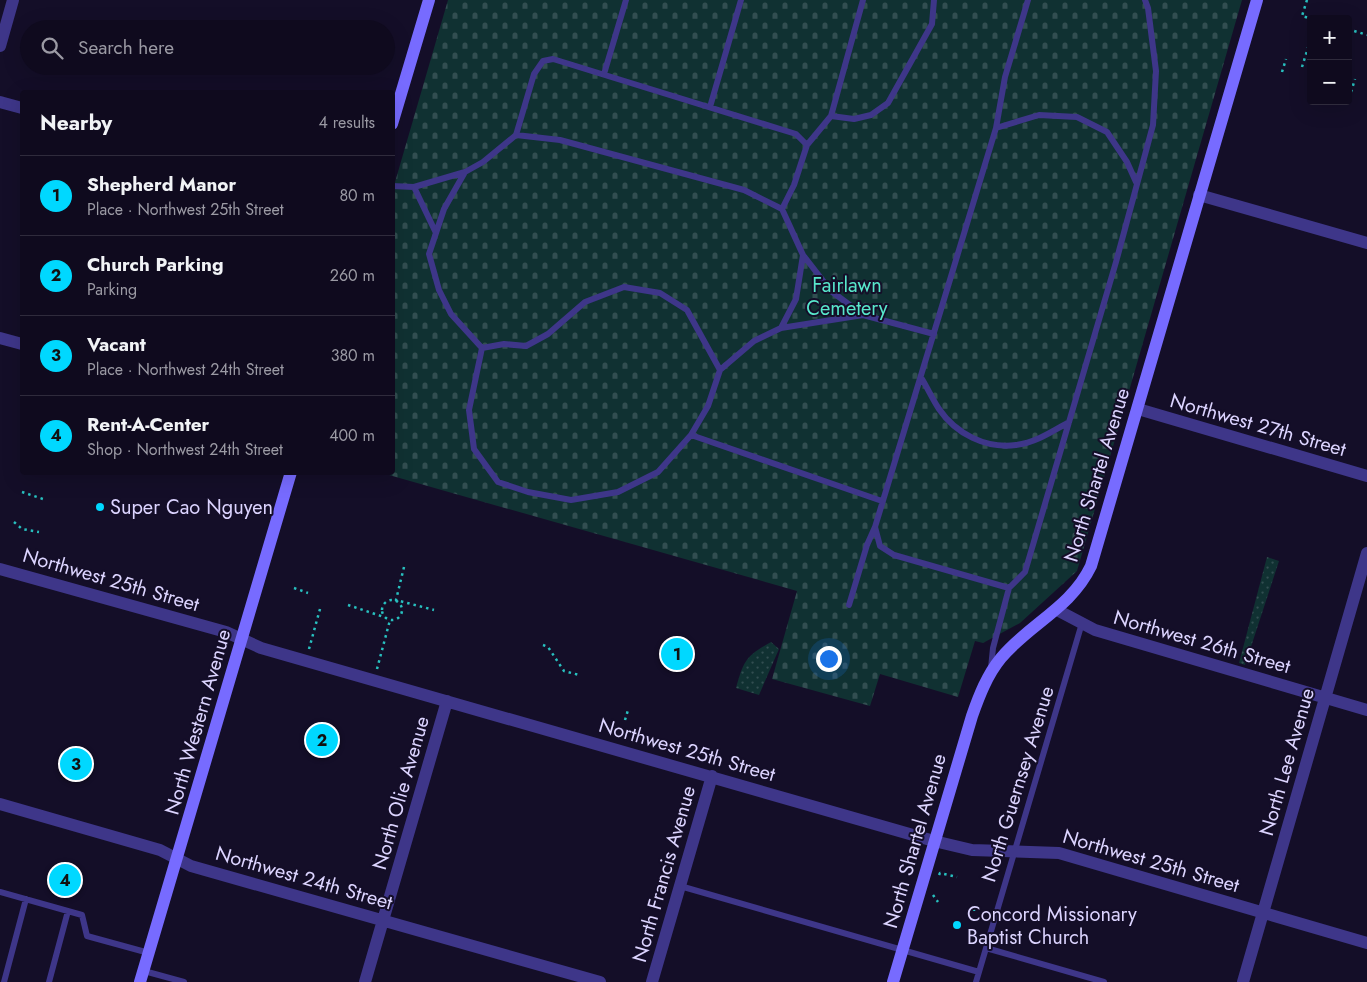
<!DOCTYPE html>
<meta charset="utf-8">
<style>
:root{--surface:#0f0a1e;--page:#181327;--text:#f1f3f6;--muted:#9b9aa4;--line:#2f2b3c;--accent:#00d8ff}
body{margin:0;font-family:Jost,sans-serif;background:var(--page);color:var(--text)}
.controls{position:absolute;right:15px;top:15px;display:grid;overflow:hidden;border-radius:5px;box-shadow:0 5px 20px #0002}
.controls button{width:45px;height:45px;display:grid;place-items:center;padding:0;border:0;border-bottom:1px solid var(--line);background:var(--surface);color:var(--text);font:25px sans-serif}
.you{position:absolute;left:828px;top:658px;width:18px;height:18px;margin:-12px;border:4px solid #fff;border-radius:50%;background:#1a73e8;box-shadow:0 0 0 8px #1a73e833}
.badge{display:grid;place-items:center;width:32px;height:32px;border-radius:50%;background:var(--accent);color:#111;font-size:16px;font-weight:700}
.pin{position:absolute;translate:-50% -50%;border:2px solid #fff;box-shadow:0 1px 5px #0006}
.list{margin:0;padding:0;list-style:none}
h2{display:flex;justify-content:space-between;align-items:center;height:65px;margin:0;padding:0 20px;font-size:21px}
h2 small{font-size:16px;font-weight:400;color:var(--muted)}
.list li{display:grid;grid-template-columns:32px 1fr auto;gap:15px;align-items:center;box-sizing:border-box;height:80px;padding:0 20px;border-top:1px solid var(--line)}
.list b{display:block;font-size:19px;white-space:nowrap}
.list p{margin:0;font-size:16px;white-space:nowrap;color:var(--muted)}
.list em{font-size:16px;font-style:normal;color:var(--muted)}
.icon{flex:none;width:28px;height:28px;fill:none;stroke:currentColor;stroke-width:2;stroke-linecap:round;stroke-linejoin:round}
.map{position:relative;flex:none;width:1367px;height:982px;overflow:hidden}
.search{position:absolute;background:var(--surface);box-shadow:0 5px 20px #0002;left:20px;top:20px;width:375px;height:55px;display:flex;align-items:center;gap:12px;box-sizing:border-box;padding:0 18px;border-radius:28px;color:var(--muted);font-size:19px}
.panel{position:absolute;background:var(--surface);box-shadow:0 5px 20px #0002;left:20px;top:90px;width:375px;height:385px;border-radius:5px}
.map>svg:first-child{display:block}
.grass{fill:url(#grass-dots)}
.cemetery{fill:url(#cemetery-stones)}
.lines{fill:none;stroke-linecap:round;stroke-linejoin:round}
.path{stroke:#28c0bf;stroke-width:2.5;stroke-dasharray:2.5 4;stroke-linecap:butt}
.lane{stroke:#3e3689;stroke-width:6}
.street{stroke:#3e3689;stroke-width:12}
.secondary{stroke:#776bff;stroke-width:12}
.poi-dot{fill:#00d8ff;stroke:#140e28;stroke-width:2}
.labels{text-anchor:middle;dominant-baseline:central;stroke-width:4;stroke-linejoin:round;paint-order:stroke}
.park-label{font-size:20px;fill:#58e7cb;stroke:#140e28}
.street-label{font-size:20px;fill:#dcd4ff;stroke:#140e28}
.poi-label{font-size:20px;fill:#dcd4ff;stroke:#140e28;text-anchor:start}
</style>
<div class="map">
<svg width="1367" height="982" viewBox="0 0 1367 982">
<defs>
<pattern id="grass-dots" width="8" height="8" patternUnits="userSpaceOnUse" patternTransform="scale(1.25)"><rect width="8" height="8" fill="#103132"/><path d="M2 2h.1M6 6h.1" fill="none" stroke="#324e51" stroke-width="1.8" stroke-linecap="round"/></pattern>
<pattern id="cemetery-stones" width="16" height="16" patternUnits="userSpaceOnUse" patternTransform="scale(1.25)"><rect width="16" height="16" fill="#103132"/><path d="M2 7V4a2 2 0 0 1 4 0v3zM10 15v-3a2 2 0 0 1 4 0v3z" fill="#324e51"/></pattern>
</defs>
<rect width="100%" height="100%" fill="#140e28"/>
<path class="grass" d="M1267 557 1279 561 1245 665 1239 663Z
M771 642 779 649 759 695 736 688C744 660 746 656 771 642Z"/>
<path class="cemetery" d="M448 0H1242L1077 571 1020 623 983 643 975 641 958 697 880 674 870 706 772 679 797 591 382 473 392 472 393 189Z"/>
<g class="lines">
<path class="path" d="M1307 0 1302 16 1312 19
M1348 29 1367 35
M1302 67 1311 38
M1282 72 1286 59
M1351 92 1355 79
M22 492 46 500
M14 522 22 529 39 532
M404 567 396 600 434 610
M294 588 308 593
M382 610a10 10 0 1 1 20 0a10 10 0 1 1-20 0Z
M348 605 384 617
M543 645 548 647 564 671 579 675
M309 649 320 609
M377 669 390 620
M625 720 628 710
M939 875 940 873 957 877
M933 895 938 902
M974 911V908"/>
<path class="lane" d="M604 74 626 0
M710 107 741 0
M831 116 854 119 871 115 888 103 932 24 934 0
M996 128 1005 77 1028 0
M516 135 534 74 543 61 553 59 796 134 807 145 794 185 782 209 803 255 831 291 863 315 934 334
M807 145 831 116 863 0
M392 186 414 187 436 233
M414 187 465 172
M781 328 796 299 803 255
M482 348 469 410 474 449 498 482 528 492 571 500 618 492 658 472 691 435 708 406 720 370 754 341 781 328 863 315
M482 348 451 314 439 290 429 254 444 209 465 172 483 162 516 135 560 140 744 190 782 209
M482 348 504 344 526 346 548 334 585 302 624 287 660 293 687 310 720 370
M922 379C928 389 933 400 939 409 956 434 986 449 1016 445 1035 443 1053 431 1069 422
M691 435 882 501
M1009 588 894 555 880 546 875 527 996 128 1039 115 1077 117 1107 132 1127 162 1136 182
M849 605 867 545 875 527
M991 668 993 648 1009 588 1025 572 1116 262 1153 125 1156 71 1148 8 1145 0
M680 886 979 972
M0 892 82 915 87 936 149 953
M986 948 1104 982
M144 971 184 982
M4 982 26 899
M49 982 68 911
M976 982 1082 623"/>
<path class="street" d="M0 46 13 0
M0 102 22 108
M1199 195 1367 243
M0 338 22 344
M1138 409 1367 476
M0 569 226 632 261 648 934 841 972 850 1059 853 1367 943
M1057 610 1095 630 1367 710
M0 804 160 850 191 866 600 982
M365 982 447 701
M652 982 712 776
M1243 982 1367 553"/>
<path class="secondary" d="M392 124 429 0
M140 982 291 472
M893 982 972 716C979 696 987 675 1001 658 1029 624 1071 608 1091 566L1257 0"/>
</g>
<g class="poi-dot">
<circle cx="100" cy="507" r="5"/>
<circle cx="957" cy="925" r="5"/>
</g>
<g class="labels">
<g class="park-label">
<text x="847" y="285">Fairlawn<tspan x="847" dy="23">Cemetery</tspan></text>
</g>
<g class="street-label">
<text transform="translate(1258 425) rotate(16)">Northwest 27th Street</text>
<text transform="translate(1097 475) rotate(-73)">North Shartel Avenue</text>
<text transform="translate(111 580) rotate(16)">Northwest 25th Street</text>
<text transform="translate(1202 642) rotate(16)">Northwest 26th Street</text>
<text transform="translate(198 722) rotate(-74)">North Western Avenue</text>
<text transform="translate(687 750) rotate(16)">Northwest 25th Street</text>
<text transform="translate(1287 762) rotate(-74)">North Lee Avenue</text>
<text transform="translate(1018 784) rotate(-73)">North Guernsey Avenue</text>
<text transform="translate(401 793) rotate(-74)">North Olie Avenue</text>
<text transform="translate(915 841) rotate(-74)">North Shartel Avenue</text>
<text transform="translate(1151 861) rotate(16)">Northwest 25th Street</text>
<text transform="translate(664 874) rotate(-74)">North Francis Avenue</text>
<text transform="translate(304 878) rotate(16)">Northwest 24th Street</text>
</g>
<g class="poi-label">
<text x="110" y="507">Super Cao Nguyen</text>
<text x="967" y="914">Concord Missionary<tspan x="967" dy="23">Baptist Church</tspan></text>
</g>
</g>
</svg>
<div class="controls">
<button>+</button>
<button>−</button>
</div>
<div class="you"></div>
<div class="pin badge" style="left:677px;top:654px">1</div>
<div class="pin badge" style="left:322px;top:740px">2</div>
<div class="pin badge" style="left:76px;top:764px">3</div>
<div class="pin badge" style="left:65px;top:880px">4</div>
<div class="search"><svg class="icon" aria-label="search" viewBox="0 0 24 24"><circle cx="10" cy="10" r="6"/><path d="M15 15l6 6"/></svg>Search here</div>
<section class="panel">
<h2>Nearby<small>4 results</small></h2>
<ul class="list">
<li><span class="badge">1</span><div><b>Shepherd Manor</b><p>Place · Northwest 25th Street</p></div><em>80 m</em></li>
<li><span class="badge">2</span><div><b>Church Parking</b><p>Parking</p></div><em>260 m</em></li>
<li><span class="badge">3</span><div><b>Vacant</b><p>Place · Northwest 24th Street</p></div><em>380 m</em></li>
<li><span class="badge">4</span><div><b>Rent-A-Center</b><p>Shop · Northwest 24th Street</p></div><em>400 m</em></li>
</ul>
</section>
</div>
